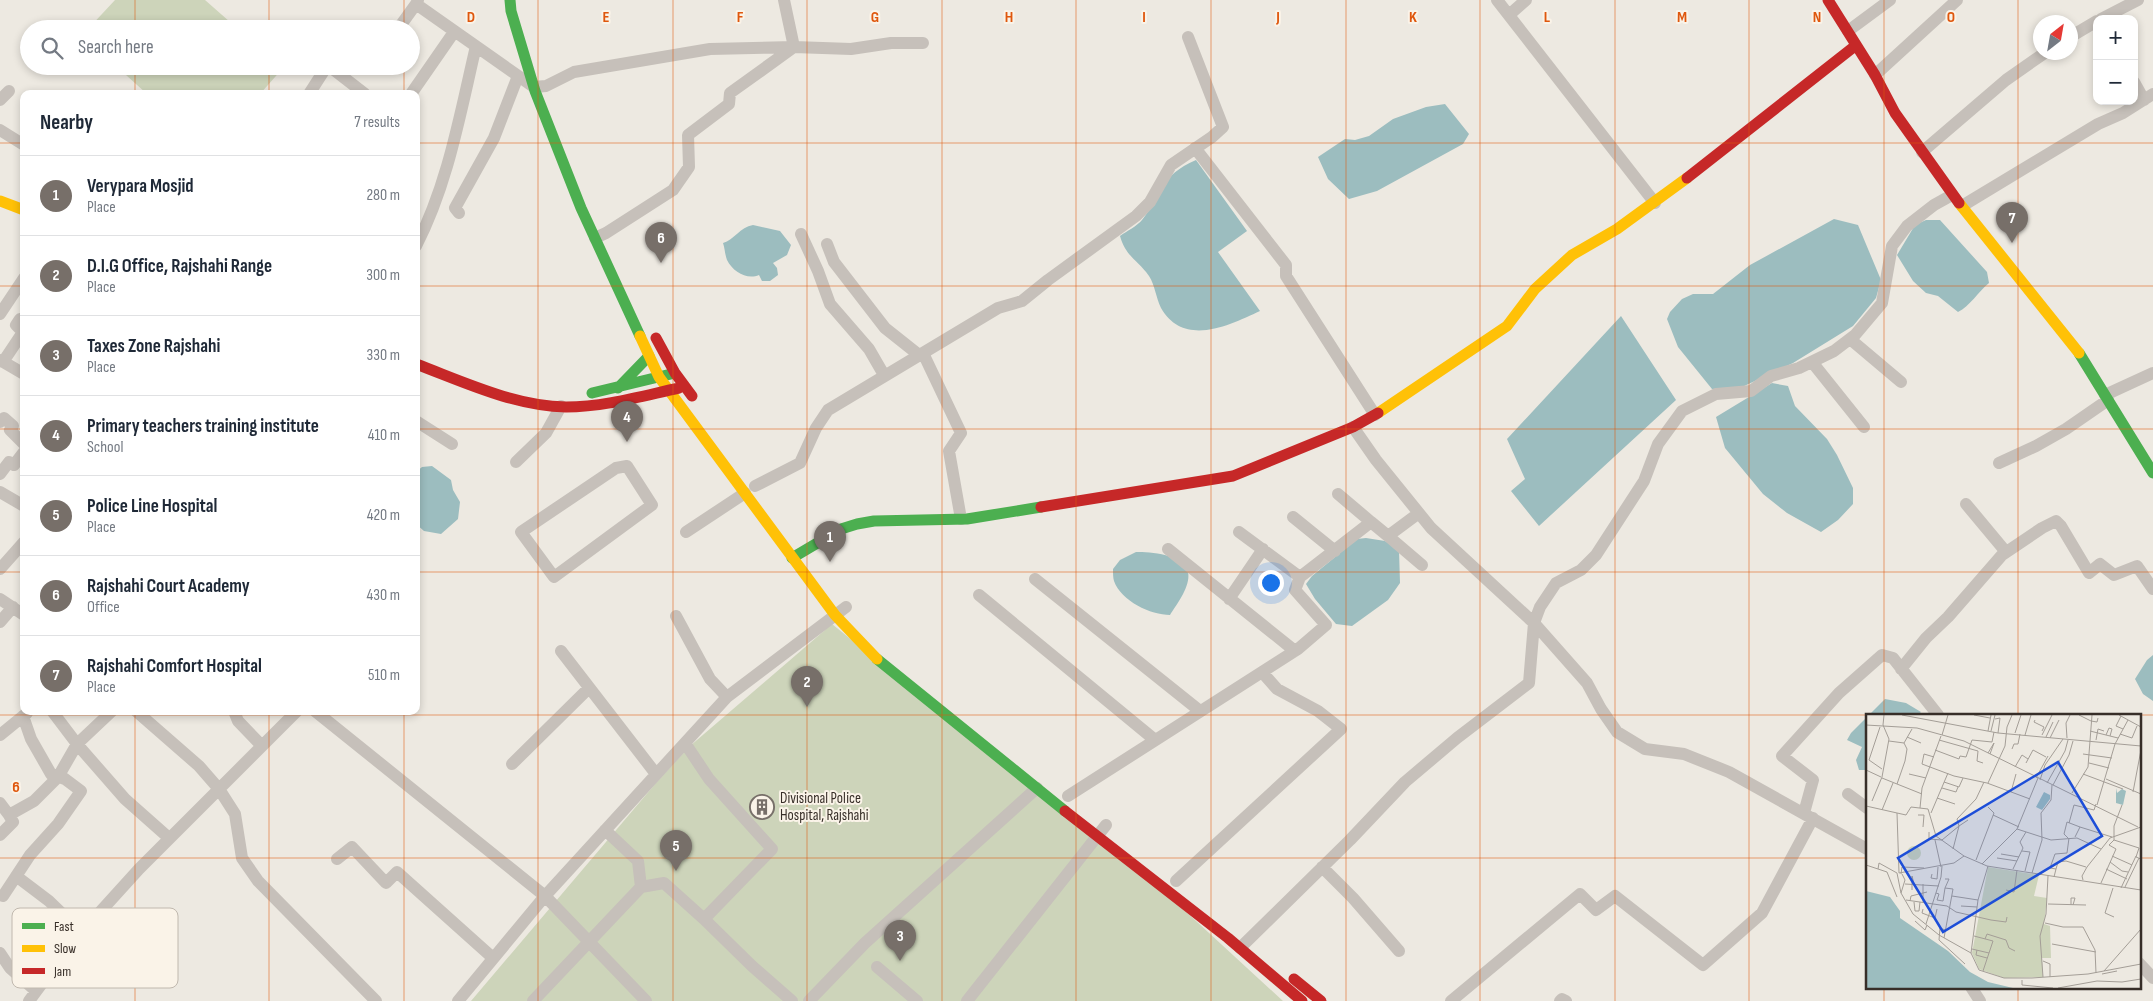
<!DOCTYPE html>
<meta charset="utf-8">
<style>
:root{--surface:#fff;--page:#f2f2f3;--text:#1f2937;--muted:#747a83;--line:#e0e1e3;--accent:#776f69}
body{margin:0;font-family:"Sofia Sans Condensed",sans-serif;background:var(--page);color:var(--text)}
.controls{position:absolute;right:15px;top:15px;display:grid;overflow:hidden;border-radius:10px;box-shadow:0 2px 8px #0003}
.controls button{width:45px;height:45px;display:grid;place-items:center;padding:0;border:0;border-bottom:1px solid var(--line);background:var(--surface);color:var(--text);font:25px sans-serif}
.compass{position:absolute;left:2033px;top:15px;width:45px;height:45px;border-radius:50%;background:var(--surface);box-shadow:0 2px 8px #0003;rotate:31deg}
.you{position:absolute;left:1270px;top:582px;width:18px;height:18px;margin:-12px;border:4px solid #fff;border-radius:50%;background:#1a73e8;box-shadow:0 0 0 8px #1a73e833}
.badge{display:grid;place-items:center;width:32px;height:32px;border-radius:50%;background:var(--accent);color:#fff;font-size:16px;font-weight:700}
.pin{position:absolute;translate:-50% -41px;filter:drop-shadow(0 1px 2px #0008)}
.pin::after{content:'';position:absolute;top:26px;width:18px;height:15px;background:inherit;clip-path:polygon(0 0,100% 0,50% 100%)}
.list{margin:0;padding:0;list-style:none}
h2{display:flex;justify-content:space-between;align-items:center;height:65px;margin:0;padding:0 20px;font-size:21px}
h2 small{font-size:16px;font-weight:400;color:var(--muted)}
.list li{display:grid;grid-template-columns:32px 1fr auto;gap:15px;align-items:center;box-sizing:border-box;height:80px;padding:0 20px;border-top:1px solid var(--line)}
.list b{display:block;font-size:19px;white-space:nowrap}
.list p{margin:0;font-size:16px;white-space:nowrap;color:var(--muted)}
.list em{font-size:16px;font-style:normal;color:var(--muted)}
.icon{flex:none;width:28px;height:28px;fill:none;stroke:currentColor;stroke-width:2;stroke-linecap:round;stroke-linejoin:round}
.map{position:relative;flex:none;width:2153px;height:1001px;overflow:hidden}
.search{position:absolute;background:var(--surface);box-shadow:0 2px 8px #0003;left:20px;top:20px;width:400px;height:55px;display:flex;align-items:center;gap:12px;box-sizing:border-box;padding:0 18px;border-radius:28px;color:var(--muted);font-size:19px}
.panel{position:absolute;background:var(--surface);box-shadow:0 2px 8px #0003;left:20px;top:90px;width:400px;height:625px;border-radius:10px}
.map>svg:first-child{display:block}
.green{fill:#cdd4ba}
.water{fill:#9cbdbf}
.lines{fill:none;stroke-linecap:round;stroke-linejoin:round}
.street{stroke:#c6c0ba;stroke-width:12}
.fast{stroke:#4caf50;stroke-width:11}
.slow{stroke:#ffc107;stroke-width:11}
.jam{stroke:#c62828;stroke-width:11}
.grid{fill:none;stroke:#df570d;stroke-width:1;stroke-opacity:0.55}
.labels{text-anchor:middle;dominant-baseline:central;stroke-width:4;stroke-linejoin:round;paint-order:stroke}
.poi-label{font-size:15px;fill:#372e28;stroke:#faf3e8;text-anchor:start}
.inset-road{fill:none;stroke:#a49e97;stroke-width:1}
.view{fill:#1d4ed8;fill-opacity:0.15;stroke:#1d4ed8;stroke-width:2.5}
.inset-edge{fill:none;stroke:#372e28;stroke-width:2.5}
.key{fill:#faf3e8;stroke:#c0b8ae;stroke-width:1}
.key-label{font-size:14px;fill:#372e28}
.grid-label{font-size:16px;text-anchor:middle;font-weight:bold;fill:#df570d;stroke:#faf3e8;stroke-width:4;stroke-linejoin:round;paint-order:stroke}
</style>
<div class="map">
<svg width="2153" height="1001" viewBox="0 0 2153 1001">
<rect width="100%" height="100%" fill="#ede9e1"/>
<path class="green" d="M115 0H205L238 29H88Z
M116 66H280L283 68 260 94H147Z
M832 624 1183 909 1283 1001H471L656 783 690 746Z"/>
<path class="water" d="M1445 104 1469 134 1463 144 1377 191 1349 199 1328 179 1318 157 1345 139 1355 140 1369 136 1393 119 1426 107Z
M1196 160 1247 231 1218 252 1260 311C1230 325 1184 348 1161 308 1156 298 1155 285 1149 276 1137 259 1126 257 1120 236 1127 231 1137 226 1142 220 1164 193 1159 176 1196 160Z
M1834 219 1858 225 1881 280 1876 298 1853 326 1793 363 1740 388 1712 389 1678 347 1667 319 1670 312 1682 299 1693 294H1713L1750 265Z
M1926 220H1940L1987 272 1989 283C1978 292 1970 306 1958 312L1938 296 1926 293 1913 281 1897 255 1915 225Z
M753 225 780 231 791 245 787 255 773 263 777 268 778 275 770 281H762L759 275C747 280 733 272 727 260 725 255 725 249 723 243 734 240 740 227 753 225Z
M1621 316 1676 400 1539 526 1511 491 1525 479 1507 439Z
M1772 383 1788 386 1795 406 1827 439 1837 455 1853 488V504L1838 520 1821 532 1787 513 1763 494 1725 448 1716 417Z
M432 466 451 480 453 490 460 502 458 519 441 534 424 531 416 524V472L422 467Z
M1366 538 1385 541 1399 550 1400 583 1388 600 1352 626 1336 624 1315 599 1306 584 1312 576 1357 539Z
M1136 552C1150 552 1184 554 1188 572 1191 586 1177 604 1170 615 1151 615 1121 601 1114 581 1113 578 1113 573 1113 569L1120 560Z
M2153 655V701L2143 694 2135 679 2147 660Z
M1885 699 1906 703 1921 712 1918 715H1869Z
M1867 717V770H1859L1856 760 1862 747 1847 740 1851 733Z"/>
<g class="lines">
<path class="street" d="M418 0 416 4 534 87 546 86 574 72 710 49 794 47 784 0
M1497 0 1655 203
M1509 15 1526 0
M2101 19 2138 0
M398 29 416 4
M1848 31 1890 0
M2070 37 2097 21
M329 66 365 94
M1875 75 1957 0
M2134 82 2144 100
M309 94 327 66
M411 94 454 32
M0 100 9 91
M0 130 24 145
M1195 148 1286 265V276L1375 415
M1922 152 2006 80 2046 52
M1962 206 2098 124 2123 113 2153 94
M459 213 455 208 494 138 518 76
M801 234 818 271 830 304 869 349 884 375
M595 238 606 233 673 190 689 167 688 135 729 104 730 93 794 47 851 49 891 43H923
M827 244 834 262 885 328 919 355
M416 246C448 184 460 114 476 46
M0 314 24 278
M1850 339 1901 382
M923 353 961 433 949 451 961 519
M0 360 24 374
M3 362 23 332 16 325 20 319 24 320
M1812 362 1864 427
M2105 395 2153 373
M416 421 452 444
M0 422 4 418 13 426 10 430 24 444
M1353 427 1376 460 1431 528 1534 623 1587 683 1601 709 1617 732 1645 749 1684 754 1729 772 1867 849
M516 462 546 433 561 406
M1999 463 2036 446 2066 429 2108 400
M627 466 652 505 554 577 521 532 616 468Z
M0 474 9 462 14 465 24 452
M755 486 800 463 816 428 828 410 998 308 1022 301 1048 280 1136 216 1150 202 1171 165 1212 137 1223 127 1188 37
M0 492 24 506
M1338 494 1371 522
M1966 504 2006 552
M1293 517 1335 551
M686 532 745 493
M1239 532 1300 577
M1388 536 1422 565
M1168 549 1295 651
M0 569 24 542
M1035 579 1200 711
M979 595 1155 740
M0 599 24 615
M1229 599 1263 549
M676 616 710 679 727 697
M0 622 13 607
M561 651 656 774
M1901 669 1926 638 1948 617 2002 555 2042 528 2056 521 2061 526 2089 573 2100 564 2114 575 2137 566 2153 589
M52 711 77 744 112 711
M136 711 199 766 219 789 235 814 242 858 258 881 376 1001
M234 711 238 721 262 746
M315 711 545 896 646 1001
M0 735 27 713
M76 743 125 799 169 838
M512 764 589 688
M1848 794 1867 808
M1068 796 1298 649 1326 625 1295 590 1300 577 1371 522 1388 536 1419 513
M0 803 9 815 34 801 58 777 77 744
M1804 813 1813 780 1782 756 1839 693 1882 655 1893 658 1938 715
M0 835 13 822 9 815
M337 859 352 847 386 883 397 872 493 958
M1322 867 1353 898 1399 951
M16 876 49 901 81 932
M1176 881 1341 729 1318 711 1277 689 1262 672
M641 887 664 883 704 919 772 849 709 779 685 743
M3 896 30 855 58 824 81 791 65 779 51 774 31 739 23 716
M704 919 752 966 792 1001
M1240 948 1350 840 1405 782 1457 738 1529 683 1534 623 1540 607 1556 583 1581 570 1596 555 1644 481 1658 444 1682 411 1716 394 1751 391 1771 376 1799 368 1834 351 1855 335 1882 303 1892 246 1907 226 1934 205 1952 195
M0 953 10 968 36 991
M2139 963 2153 978
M877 967 917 1001
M1971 987 1980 1001
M29 1001 71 944 139 869 297 711
M458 1001 545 896 727 697 846 607
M533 1001 641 887 638 861 605 830
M809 1001 865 943 1037 788
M967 1001 1106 825
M1451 1001 1580 894 1596 910 1615 896 1703 965 1762 913 1813 818
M1560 1001 1562 999 1566 1001"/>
<path class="fast" d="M510 0 511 11 535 91 581 208 640 336
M2079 353 2153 473
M618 388 649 356
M592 393 671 374
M792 558 841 529 857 524 874 521 967 519 1041 507
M877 659 1065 811"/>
<path class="slow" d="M0 201 24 210
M1959 203 2079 353
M640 336 659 377 835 615 877 659
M1378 413 1507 326 1535 289 1572 255 1617 229 1687 178"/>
<path class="jam" d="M1828 0 1875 75 1895 113 1959 203
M1687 178 1855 46
M656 338 675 373 692 396
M416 364C464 382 514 406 566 407 604 407 642 396 679 388
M1041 507 1233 476 1353 427 1378 413
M1065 811 1228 938 1302 1001
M1294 979 1321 1001"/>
</g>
<path class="grid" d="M135 0V29M269 0V29M404 0V29M538 0V1001M673 0V1001M807 0V1001M942 0V1001M1076 0V1001M1211 0V1001M1346 0V1001M1480 0V1001M1615 0V1001M1749 0V1001M1884 0V715M2018 0V715M135 66V94M269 66V94M404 66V94M0 143H24M416 143H2153M0 286H24M416 286H2153M0 429H24M416 429H2153M0 572H24M416 572H2153M135 711V1001M269 711V1001M404 711V1001M0 715H1867M2139 715H2153M0 858H1867M2139 858H2153M1884 987V1001M2018 987V1001"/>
<defs>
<symbol id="building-ring" viewBox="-11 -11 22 22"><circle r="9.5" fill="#faf3e8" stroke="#776f69" stroke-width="1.5"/><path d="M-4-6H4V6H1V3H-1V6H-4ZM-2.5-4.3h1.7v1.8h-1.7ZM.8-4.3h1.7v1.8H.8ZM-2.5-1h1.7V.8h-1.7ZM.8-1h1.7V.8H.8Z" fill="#776f69"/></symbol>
</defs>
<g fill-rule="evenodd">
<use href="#building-ring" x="748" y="793" width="28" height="28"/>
</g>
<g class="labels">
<g class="poi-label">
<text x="780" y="798">Divisional Police<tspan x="780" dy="17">Hospital, Rajshahi</tspan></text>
</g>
</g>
<g transform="translate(1866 714)">
<rect width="275" height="275" fill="#ede9e1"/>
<path d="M41 139a7 7 0 1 1 14 0a7 7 0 1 1-14 0ZM122 153 173 161 168 182 181 184 178 210 184 212 185 244H176L177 263 138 264 113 255 106 239Z" fill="#cdd4ba"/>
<path d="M250 74 251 79 256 75 260 77 257 91 250 89ZM178 78 184 81V85L176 96 170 93ZM0 177 24 183 34 197V204L82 237 104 258 122 268 147 274H0Z" fill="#9cbdbf"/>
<path class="inset-road" d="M36 1 132 19 275 32M108 1 124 4M213 1 225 7 231 8 232 4M253 1 275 13M255 2 250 12 257 15M129 5 134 4 132 19M169 6 168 8 178 13 176 17M0 11 51 14 98 27 272 113M14 13 3 46 16 55M122 17 125 1M125 17 129 1M224 17 252 24M149 19 155 1M254 20 266 24 271 12M76 21 82 1M159 21 165 1M176 21 186 1M240 21 243 14 246 15 244 22M41 23 55 29M180 23 187 8M184 24 193 6M201 24 200 9 204 1M73 26 112 37 111 47 117 49M230 26 232 15 238 17M23 27 38 29 46 15M146 35 148 30H152L154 20M69 36 93 45 94 42 100 43 106 26 126 28 128 18M122 39 128 29 124 40M217 40 246 44M68 43 58 40 56 50 88 62 121 69 164 85M160 49 167 36 180 43M223 49 243 54M149 53 156 41 162 45M0 56 15 63M43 60 60 64M217 60 257 75M16 64 31 70 39 47 41 35 38 29M170 64 182 42M240 65 275 80M174 66 179 51 197 25M78 68 93 73 97 64M122 69 139 32 141 13 146 1M181 69 199 37 202 26M31 70 56 80M187 71 203 41 207 27M76 74 90 78 92 73M145 78 150 60M267 78 275 36M206 79 222 53 226 1M71 84 89 90M6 87 16 63 23 25 17 11 18 1M231 91 249 30 262 6M0 92 40 101 45 93 62 95 70 122 98 142 121 152 275 176M54 94 56 74 75 22M16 96 27 69M31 99 33 159 88 149 98 142M65 99 82 59M52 101H58L57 113M127 101 153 113M203 109 208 91 228 96 230 90M151 115 185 126 211 124 235 135M63 118V125L76 126 93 112 91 105 110 85 118 68M209 123 214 113 246 123M202 124 198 120 201 108 214 113M69 126 75 153M248 126 273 134 270 143 275 145M87 135 93 112 102 106M156 137 164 138 159 157M135 140 153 143M246 142 266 151M131 144 151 147M110 146 128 99 122 93M244 148 256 157 262 158M116 150 151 115 172 64M0 151 21 158 31 183M122 152 112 186 105 239 113 256 138 264H166L222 260 275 250M12 155 13 149 31 159 35 179 47 200 73 221 105 239M147 155 157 134 154 128 160 118M190 155 192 148 200 147 220 153M240 155 261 165M166 159 176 126 175 99 185 86 186 71M35 160 36 153 58 154M66 160 65 164 71 165 72 153M188 163 190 155 184 154 189 140 201 139 203 124M217 166 216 162 221 153 244 124 275 113M235 169 250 135 243 131 248 126V112L256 91M39 170 73 172M57 170V188M259 173 273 144M247 174 239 199 248 203M255 174 270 142M46 176V162L48 170M140 176 148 178 151 156M35 179 39 166 36 160M70 179 73 180 71 186 77 187 79 174M86 182 112 186M40 186 81 192 90 198 125 206 140 208 141 203M44 187 45 182 61 178M48 188 49 197H53L54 188M182 190 220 191M205 191V184H209L207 191M95 192 111 193M57 195 56 199 69 204 71 195M49 207 59 216 61 211M179 209 197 213H217L229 236 230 259M60 210 75 163 76 152M79 216 74 214 73 226 99 250M108 222 127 227 123 239M78 224 87 175 79 174 83 165H79M119 225 121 220 140 226 143 234 149 237M186 230 230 238M106 235 123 239 117 257M111 236 110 241 121 244M177 247 184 250V263M238 257 275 215M236 260 251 257M177 263 174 222 180 200 182 162M156 266V271L187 274M192 274 231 267 256 268 275 265"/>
<path class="view" d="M192 48 236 122 77 218 32 144Z"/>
<rect width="275" height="275" class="inset-edge"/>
</g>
<rect x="12" y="908" width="166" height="80" rx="8" class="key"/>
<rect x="22" y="923" width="23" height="6" fill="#4caf50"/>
<rect x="22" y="945" width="23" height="7" fill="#ffc107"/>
<rect x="22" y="968" width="23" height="6" fill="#c62828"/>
<g class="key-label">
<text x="54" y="931">Fast</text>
<text x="54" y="953">Slow</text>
<text x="54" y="976">Jam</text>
</g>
<g class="grid-label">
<text x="471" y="22">D</text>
<text x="606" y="22">E</text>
<text x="740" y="22">F</text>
<text x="875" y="22">G</text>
<text x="1009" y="22">H</text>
<text x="1144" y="22">I</text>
<text x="1278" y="22">J</text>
<text x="1413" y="22">K</text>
<text x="1547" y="22">L</text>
<text x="1682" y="22">M</text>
<text x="1817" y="22">N</text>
<text x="1951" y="22">O</text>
<text x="16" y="792">6</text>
</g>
</svg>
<div class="controls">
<button>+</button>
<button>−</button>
</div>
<svg class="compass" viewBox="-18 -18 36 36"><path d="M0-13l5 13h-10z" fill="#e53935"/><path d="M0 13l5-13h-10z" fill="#747a83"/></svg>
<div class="you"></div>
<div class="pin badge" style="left:830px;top:562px">1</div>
<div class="pin badge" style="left:807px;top:707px">2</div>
<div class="pin badge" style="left:900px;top:961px">3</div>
<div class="pin badge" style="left:627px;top:442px">4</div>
<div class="pin badge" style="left:676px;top:871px">5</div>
<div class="pin badge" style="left:661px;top:263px">6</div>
<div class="pin badge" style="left:2012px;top:243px">7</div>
<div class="search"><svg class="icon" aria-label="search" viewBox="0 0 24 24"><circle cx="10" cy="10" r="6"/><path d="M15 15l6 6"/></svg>Search here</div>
<section class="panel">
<h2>Nearby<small>7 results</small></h2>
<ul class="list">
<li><span class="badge">1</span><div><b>Verypara Mosjid</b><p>Place</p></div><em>280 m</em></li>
<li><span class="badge">2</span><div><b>D.I.G Office, Rajshahi Range</b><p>Place</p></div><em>300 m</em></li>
<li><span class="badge">3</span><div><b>Taxes Zone Rajshahi</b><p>Place</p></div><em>330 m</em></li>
<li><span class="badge">4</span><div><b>Primary teachers training institute</b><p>School</p></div><em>410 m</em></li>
<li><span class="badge">5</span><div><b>Police Line Hospital</b><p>Place</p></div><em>420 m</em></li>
<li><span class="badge">6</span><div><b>Rajshahi Court Academy</b><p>Office</p></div><em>430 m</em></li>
<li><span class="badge">7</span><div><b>Rajshahi Comfort Hospital</b><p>Place</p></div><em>510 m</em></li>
</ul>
</section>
</div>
